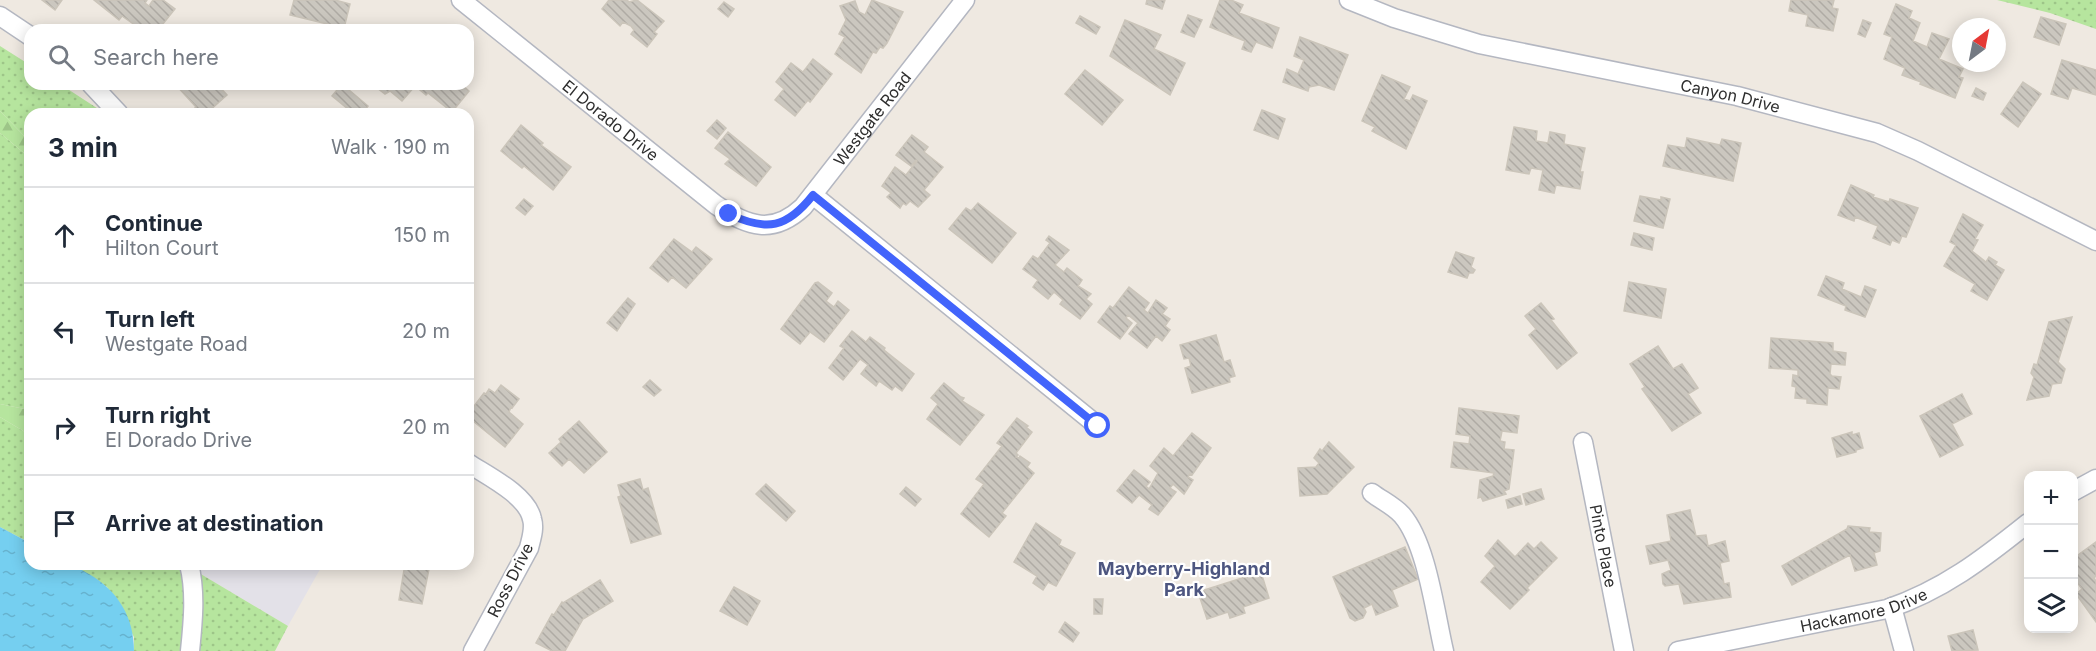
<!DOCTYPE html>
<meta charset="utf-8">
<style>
:root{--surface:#fff;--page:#f2f2f3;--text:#1f2937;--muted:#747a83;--line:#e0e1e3}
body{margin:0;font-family:Inter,sans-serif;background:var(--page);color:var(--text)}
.controls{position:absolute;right:18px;bottom:18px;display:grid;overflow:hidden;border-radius:12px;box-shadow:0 3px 15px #0003}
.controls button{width:54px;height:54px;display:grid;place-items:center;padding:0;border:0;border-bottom:2px solid var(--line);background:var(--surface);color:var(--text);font:30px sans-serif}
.compass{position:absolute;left:1952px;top:18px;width:54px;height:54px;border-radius:50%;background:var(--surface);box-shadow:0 3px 15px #0003;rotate:32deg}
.stop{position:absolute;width:18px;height:18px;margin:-14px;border:4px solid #4264fb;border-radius:50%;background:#fff}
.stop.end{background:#4264fb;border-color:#fff;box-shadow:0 2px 6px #0008}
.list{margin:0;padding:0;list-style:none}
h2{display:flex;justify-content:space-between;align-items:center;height:78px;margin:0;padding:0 24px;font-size:26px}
h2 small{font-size:20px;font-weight:400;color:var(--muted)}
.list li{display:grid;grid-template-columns:39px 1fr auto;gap:18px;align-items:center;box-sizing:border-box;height:96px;padding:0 24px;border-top:2px solid var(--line)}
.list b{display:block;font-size:22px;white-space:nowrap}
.list p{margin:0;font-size:20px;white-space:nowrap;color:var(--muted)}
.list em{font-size:20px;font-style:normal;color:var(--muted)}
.icon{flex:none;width:33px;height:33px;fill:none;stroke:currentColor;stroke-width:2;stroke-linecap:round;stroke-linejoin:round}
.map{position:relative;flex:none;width:2096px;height:651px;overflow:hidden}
.search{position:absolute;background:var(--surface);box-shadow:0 3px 15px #0003;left:24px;top:24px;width:450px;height:66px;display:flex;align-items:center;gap:15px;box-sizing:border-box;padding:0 21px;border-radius:18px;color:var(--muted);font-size:22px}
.panel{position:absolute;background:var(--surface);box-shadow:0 3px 15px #0003;left:24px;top:108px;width:450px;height:462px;border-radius:18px}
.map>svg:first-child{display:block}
.industrial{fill:#e3e1e8}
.grass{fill:url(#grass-dots)}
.forest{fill:url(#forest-firs)}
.water{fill:url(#water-ripples)}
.building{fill:url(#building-back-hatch);stroke:#cbc5ba;stroke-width:1.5}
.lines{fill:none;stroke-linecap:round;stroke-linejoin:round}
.minor-casing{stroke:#b4b7c1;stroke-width:21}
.minor{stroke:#fff;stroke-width:18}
.route{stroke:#4264fb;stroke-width:8}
.labels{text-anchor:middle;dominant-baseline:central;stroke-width:4.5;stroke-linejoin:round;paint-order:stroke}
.street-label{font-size:16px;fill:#2e2e2e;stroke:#fff}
.neighbourhood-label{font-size:18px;font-weight:bold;fill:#4d5680;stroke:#fff}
</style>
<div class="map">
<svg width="2096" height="651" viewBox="0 0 2096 651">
<defs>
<pattern id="grass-dots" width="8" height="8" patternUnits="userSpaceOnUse" patternTransform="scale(1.5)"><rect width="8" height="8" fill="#b6e59e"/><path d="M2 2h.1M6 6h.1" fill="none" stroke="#9dc588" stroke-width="1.8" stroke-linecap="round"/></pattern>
<pattern id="forest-firs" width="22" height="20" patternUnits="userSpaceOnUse" patternTransform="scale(1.5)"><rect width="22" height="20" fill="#b6e59e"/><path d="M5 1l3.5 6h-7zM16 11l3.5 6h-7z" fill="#9dc588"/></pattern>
<pattern id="water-ripples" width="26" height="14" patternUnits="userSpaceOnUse" patternTransform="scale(1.5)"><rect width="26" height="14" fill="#75cff0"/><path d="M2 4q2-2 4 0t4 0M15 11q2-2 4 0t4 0" fill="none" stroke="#66b2ce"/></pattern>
<pattern id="building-back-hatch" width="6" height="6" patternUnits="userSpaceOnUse" patternTransform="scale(1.5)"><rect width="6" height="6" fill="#cbc7bf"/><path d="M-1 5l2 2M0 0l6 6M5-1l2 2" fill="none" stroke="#afaba4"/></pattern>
</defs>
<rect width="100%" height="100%" fill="#efe9e1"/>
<path class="industrial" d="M184 564H323L288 626Z"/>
<path class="grass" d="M1997 0H2096V29L2050 13Z
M0 46 30 65V84H60L106 114H30V142L0 111Z
M0 133 30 158V410L0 404Z
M0 417 30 435V543L0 527Z
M70 564H184L288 626 275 651H134V637L107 587Z"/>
<path class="forest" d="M0 111 30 142V158L0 133Z
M0 404 30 410V435L0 417Z"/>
<path class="water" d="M0 527 30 543V564C42 564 56 562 68 564 75 565 83 571 89 574 118 591 134 617 134 651H0Z"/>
<path class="building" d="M42 0H62L55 10Z
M94 0H147L145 3 149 6 153 0H163L175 9 158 30H142L122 16 119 20Z
M294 0H335L350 4 344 28 290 15Z
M609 0H627L629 2 637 0 664 21 654 32 657 34 647 47 631 34 634 30 631 26 623 22 620 26 602 9Z
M872 0 903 12 887 43 883 48 880 47 876 53 873 52 861 73 835 54 845 37 839 34 846 20 840 6 855 1 859 12 865 15Z
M1147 0H1165L1162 9 1146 4Z
M1220 0H1231L1243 5 1239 13 1279 28 1272 48 1256 42 1251 52 1242 49 1245 41 1210 27Z
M1791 0H1834L1832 8 1838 9 1833 31 1806 26 1808 15 1789 11Z
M724 2 734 9 728 17 718 9Z
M1896 4 1912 11 1909 18 1920 23 1913 41 1927 47 1932 33 1949 39 1939 59 1963 69 1959 77 1963 78 1955 98 1920 84 1921 82 1902 75 1905 68 1884 59 1892 37 1884 34Z
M1188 15 1202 20 1194 37 1181 32Z
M1080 16 1100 27 1096 34 1076 23Z
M2041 17 2066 24 2059 45 2034 37Z
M1125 20 1161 35 1154 49 1185 63 1170 95 1110 56Z
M1863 20 1871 23 1865 37 1858 34Z
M1300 37 1348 55 1334 90 1319 85 1309 87 1308 91 1283 82 1287 69 1298 74 1304 60 1294 56Z
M813 59 832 74 810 102 808 100 795 116 775 100 784 89 776 82 791 63 803 72Z
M2062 60 2096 70V95L2072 88 2068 99 2051 94Z
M1085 70 1123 100 1102 125 1065 94Z
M1382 75 1410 87 1404 99 1410 101 1413 95 1427 101 1406 149 1372 131 1375 127 1362 121Z
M2023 82 2041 94 2018 127 2001 114Z
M175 84H217L227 95 208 112 209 114H188L196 107Z
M342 84 368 106 362 114H354L332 96Z
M372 84H461L469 91 452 112 428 93 426 95 415 86 402 101 390 91 385 94Z
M1976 88 1986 93 1983 100 1972 96Z
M1262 110 1285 119 1278 139 1254 130Z
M717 120 726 128 717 139 707 131Z
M521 125 543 143 541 145 571 167 553 190 524 166 522 168 501 151Z
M1514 127 1537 131 1536 141 1548 143 1550 132 1565 135 1564 144 1585 148 1580 172H1583L1580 189 1556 185 1554 193 1539 190 1543 170 1531 168 1529 174 1506 170Z
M728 132 771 167 756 186 725 164 730 159 715 148Z
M912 135 928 147 924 152 943 167 924 190 930 195 918 207 910 201 906 205 903 203 900 208 887 197 891 193 882 186 895 167 906 175 917 161 916 160 911 166 896 155Z
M1687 138 1720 145 1722 139 1741 143 1733 181 1663 166 1668 145 1685 148Z
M1851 185 1874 195 1873 197 1889 202 1890 199 1918 208 1906 237 1902 236 1899 243 1892 240 1890 245 1873 238 1878 226 1855 217 1854 221 1838 215Z
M1640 196 1661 200V197L1670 199 1663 228 1634 221Z
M524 199 533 206 525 215 516 208Z
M978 203 1016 233 992 263 949 229 966 208 971 211Z
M1963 214 1983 225 1975 239 1978 240 1972 251 1986 262 1989 257 1997 262 1995 265 2004 270 1987 300 1971 291 1975 284 1944 266 1956 245 1950 242Z
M1634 233 1654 238 1652 250 1631 245Z
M1049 236 1069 250 1055 265 1064 272 1067 268 1082 280 1078 286 1091 294 1086 299 1092 304 1080 319 1060 304 1063 300 1054 292 1048 299 1033 287 1038 280 1023 269 1033 256 1038 259 1050 243 1046 240Z
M674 239 692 252 696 247 712 259 686 288 672 277 668 282 650 268Z
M1456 252 1474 258 1471 267 1475 270 1473 273H1469L1467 278 1448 272Z
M1826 276 1844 283 1842 289 1861 297 1865 286 1876 290 1865 317 1845 310 1846 306 1818 295Z
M818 282 832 293 826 301 834 307 838 301 849 310 824 342 810 332 800 344 781 329 815 283Z
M1629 282 1666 289 1661 318 1624 311Z
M1129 287 1149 303 1144 310 1148 313 1156 300 1167 308 1162 314 1170 319 1165 326 1170 330 1162 341 1156 336 1147 348 1129 334 1138 323 1128 315 1126 318 1132 323 1120 339 1098 322 1110 306 1113 308Z
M628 298 635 304 617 331 607 323Z
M1541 303 1554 319 1551 320 1577 353 1557 369 1529 335 1536 329 1525 316Z
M2072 317 2058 362 2065 369 2061 383 2052 384 2049 396 2027 400 2034 377 2031 373 2034 364 2037 365 2049 322Z
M852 331 866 342 870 337 885 348 884 350 914 374 902 391 895 386 892 390 879 381 876 386 861 374 868 365 860 359 843 380 829 368 844 348 840 346Z
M1216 335 1224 362 1230 360 1235 376 1229 378 1230 382 1192 393 1185 368 1191 366 1189 358 1184 359 1180 345Z
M1771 338 1833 343V351L1846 353 1845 365 1831 364 1830 374 1832 376 1841 377 1839 389 1828 388 1827 405 1807 403V399L1795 398 1796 387 1792 386 1793 375 1798 376V370L1769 368Z
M1658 346 1673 369 1682 364 1698 388 1688 394 1701 413 1672 431 1642 389 1645 387 1630 364Z
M650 380 661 390 654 396 643 387Z
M944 383 961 397 964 398 962 401 984 415 960 445 927 419 938 404 931 398Z
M501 385 519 399 512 408 511 407 509 412 523 424 505 447 468 417V414L484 393 486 394 489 389 495 393Z
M1962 394 1972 414 1952 424 1963 445 1940 457 1920 416Z
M1459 408 1519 416 1517 433 1502 431 1500 441 1505 442 1504 449 1514 450 1509 489 1504 491 1506 494 1483 501 1481 497 1478 498 1480 480 1493 476 1494 473 1451 467 1454 442 1469 444 1470 436 1456 434Z
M1017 418 1028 426 1026 427 1032 432 1016 453 1018 455 1016 457 1019 458 1020 456 1030 463 1027 467 1034 473 1002 513 1006 516 989 537 961 514 984 484 976 479 1002 446 997 443Z
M579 421 607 452 584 473 569 459 562 466 549 453 561 442 559 439Z
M1852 432V435L1859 433 1863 448 1856 450V452L1837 457 1832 438Z
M1192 433 1211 448 1192 475 1190 474 1188 477 1193 480 1184 494 1173 484 1170 488 1176 492 1158 515 1149 509 1152 505 1139 495 1132 503 1117 491 1134 470 1150 482 1146 486 1149 489 1158 473 1150 466 1164 448 1173 456Z
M1329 442 1354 467 1327 494 1300 496 1298 468 1316 467 1319 463 1314 458 1320 449 1322 451Z
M640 479 643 490 648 488 661 534 631 543 618 497 621 496 618 485Z
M766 484 795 511 786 521 756 494Z
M906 487 921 499 915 506 900 494Z
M1541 489 1544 499 1526 505 1523 494Z
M1520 496 1522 504 1508 508 1506 500Z
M1690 510 1696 536 1706 535 1708 546 1725 541 1729 561 1720 563 1724 584 1729 583 1731 597 1684 604 1679 584 1665 586 1663 584 1662 574 1671 570 1668 560 1650 564 1646 546 1671 541 1667 515Z
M1036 523 1061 540 1059 545 1075 553 1056 586 1048 582 1043 590 1033 583 1037 576 1014 562Z
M1848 526 1870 528 1869 532 1881 533 1880 551 1874 553 1877 565 1855 571 1850 555 1792 585 1782 566 1847 529Z
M1498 540 1515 557 1528 543 1534 549 1541 542 1557 558 1527 588 1529 590 1510 609 1481 582 1495 566 1485 556Z
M2096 542V576L2094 578 2096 581V622L2076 594 2082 589 2074 578V558Z
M1405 547 1418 579 1392 590 1398 606 1376 615 1372 604 1364 608 1366 612 1363 618 1355 621 1350 618 1333 577Z
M405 564H430L422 604 399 600Z
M1261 572 1269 598 1243 607 1245 613 1230 618 1228 612 1207 619 1198 592Z
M600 580 613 601 583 619 565 651H552L536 643 552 614 554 615 562 602 563 603Z
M734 587 760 601 747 625 720 611Z
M1094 599H1103L1102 614H1094Z
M1065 622 1079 633 1073 642 1059 632Z
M1973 630 1978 650 1952 651 1948 636Z"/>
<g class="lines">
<defs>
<g id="minor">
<path id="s1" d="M461 0 716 205C748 227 773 235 803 207L965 0"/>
<path id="s2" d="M1349 0 1394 18 1479 44 1737 96 1877 133 1918 151 2096 241"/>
<path d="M0 16 30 36"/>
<path d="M91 84 119 114"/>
<path d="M813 195 1098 426"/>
<path id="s3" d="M1583 442 1624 651"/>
<path d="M468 463C488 476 527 495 532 519 535 529 531 539 529 548L473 651"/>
<path d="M2074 491 2096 479"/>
<path d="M1372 493C1381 500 1394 506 1402 515 1427 544 1435 613 1444 651"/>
<path d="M189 564C196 592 193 622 190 651"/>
<path d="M1892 607 1904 651"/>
<path id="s4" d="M1678 651 1887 609C1943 590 1983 559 2028 523"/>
</g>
</defs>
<use href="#minor" class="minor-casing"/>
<use href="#minor" class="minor"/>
</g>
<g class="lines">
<path class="route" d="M729 214C767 232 787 228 813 195L1098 426"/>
</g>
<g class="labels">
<g class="street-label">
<text stroke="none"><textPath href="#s2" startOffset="394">Canyon Drive</textPath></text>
<text stroke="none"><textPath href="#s1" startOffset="536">Westgate Road</textPath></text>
<text stroke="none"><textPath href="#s1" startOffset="192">El Dorado Drive</textPath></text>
<text stroke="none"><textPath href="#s3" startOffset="106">Pinto Place</textPath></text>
<text transform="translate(510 580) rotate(-63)">Ross Drive</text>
<text stroke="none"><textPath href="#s4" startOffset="190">Hackamore Drive</textPath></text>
</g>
<g class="neighbourhood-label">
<text x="1184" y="568">Mayberry-Highland<tspan x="1184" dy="21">Park</tspan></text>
</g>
</g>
</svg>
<div class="controls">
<button>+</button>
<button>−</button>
<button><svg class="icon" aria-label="layers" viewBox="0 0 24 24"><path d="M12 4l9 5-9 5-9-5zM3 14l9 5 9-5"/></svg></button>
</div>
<svg class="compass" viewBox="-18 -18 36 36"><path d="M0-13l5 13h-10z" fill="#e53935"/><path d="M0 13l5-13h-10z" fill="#747a83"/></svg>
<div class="stop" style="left:1098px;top:426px"></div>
<div class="stop end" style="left:729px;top:214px"></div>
<div class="search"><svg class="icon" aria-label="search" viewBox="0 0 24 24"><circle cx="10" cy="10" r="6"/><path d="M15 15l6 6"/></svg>Search here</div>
<section class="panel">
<h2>3 min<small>Walk · 190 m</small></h2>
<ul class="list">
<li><svg class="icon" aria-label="ahead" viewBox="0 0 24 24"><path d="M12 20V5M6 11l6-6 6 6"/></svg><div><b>Continue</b><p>Hilton Court</p></div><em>150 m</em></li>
<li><svg class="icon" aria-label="left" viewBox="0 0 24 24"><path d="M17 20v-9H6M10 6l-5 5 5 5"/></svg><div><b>Turn left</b><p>Westgate Road</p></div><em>20 m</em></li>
<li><svg class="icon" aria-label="right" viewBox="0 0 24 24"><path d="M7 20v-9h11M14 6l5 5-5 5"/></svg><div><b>Turn right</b><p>El Dorado Drive</p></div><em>20 m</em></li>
<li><svg class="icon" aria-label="arrive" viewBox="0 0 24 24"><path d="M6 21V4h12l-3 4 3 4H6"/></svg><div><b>Arrive at destination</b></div></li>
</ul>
</section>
</div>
